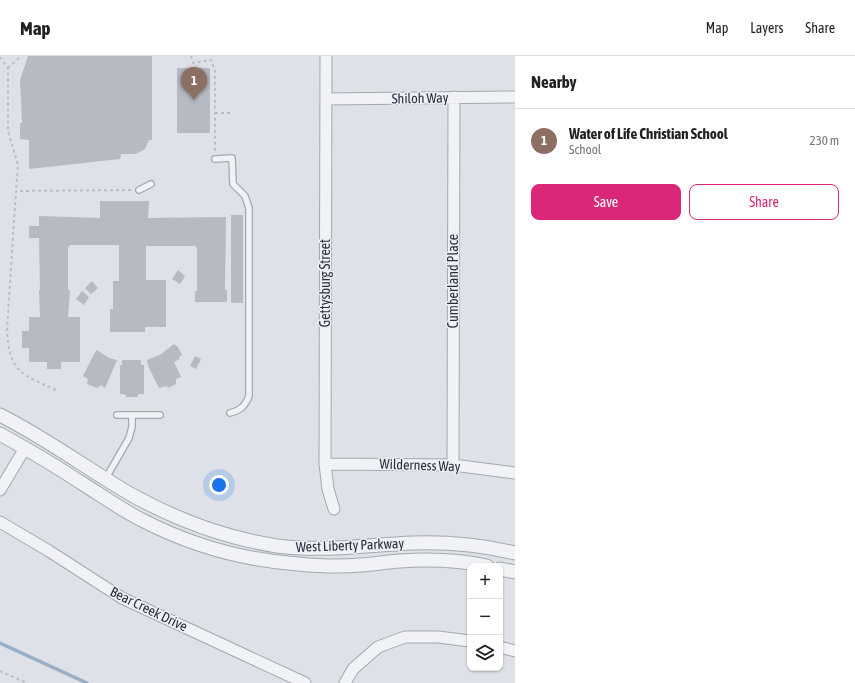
<!DOCTYPE html>
<meta charset="utf-8">
<style>
:root{--surface:#fff;--page:#f6f6f6;--text:#222;--muted:#767676;--line:#e0e0e0;--accent:#db2777}
body{margin:0;font-family:"Asap Condensed",sans-serif;background:var(--page);color:var(--text)}
.controls{position:absolute;right:12px;bottom:12px;display:grid;overflow:hidden;border-radius:8px;box-shadow:0 1px 3px #0004}
.controls button{width:36px;height:36px;display:grid;place-items:center;padding:0;border:0;border-bottom:1px solid var(--line);background:var(--surface);color:var(--text);font:20px sans-serif}
.you{position:absolute;left:219px;top:429px;width:14px;height:14px;margin:-10px;border:3px solid #fff;border-radius:50%;background:#1a73e8;box-shadow:0 0 0 6px #1a73e833}
.badge{display:grid;place-items:center;width:26px;height:26px;border-radius:50%;background:var(--accent);color:#fff;font-size:13px;font-weight:700}
.pin{position:absolute;translate:-50% -33px;filter:drop-shadow(0 1px 2px #0008)}
.pin::after{content:'';position:absolute;top:21px;width:14px;height:12px;background:inherit;clip-path:polygon(0 0,100% 0,50% 100%)}
.list{margin:0;padding:0;list-style:none}
h2{display:flex;justify-content:space-between;align-items:center;height:52px;margin:0;padding:0 16px;font-size:17px}
h2 small{font-size:13px;font-weight:400;color:var(--muted)}
.list li{display:grid;grid-template-columns:26px 1fr auto;gap:12px;align-items:center;box-sizing:border-box;height:64px;padding:0 16px;border-top:1px solid var(--line)}
.list b{display:block;font-size:15px;white-space:nowrap}
.list p{margin:0;font-size:13px;white-space:nowrap;color:var(--muted)}
.list em{font-size:13px;font-style:normal;color:var(--muted)}
.actions{display:flex;gap:8px;padding:12px 16px}
.actions a{flex:1;padding:9px 0;border:1px solid var(--accent);border-radius:8px;text-align:center;font-size:14px;color:var(--accent)}
.actions .main{background:var(--accent);color:#fff}
.icon{flex:none;width:22px;height:22px;fill:none;stroke:currentColor;stroke-width:2;stroke-linecap:round;stroke-linejoin:round}
.map{position:relative;flex:none;width:515px;height:627px;overflow:hidden}
header{display:flex;align-items:center;gap:24px;box-sizing:border-box;height:56px;padding:0 20px;background:var(--surface);border-bottom:1px solid var(--line)}
header strong{font-size:19px}
nav{display:flex;gap:22px;margin-inline-start:auto;font-size:14px}
main{display:flex}
aside{flex:1;background:var(--surface)}
.map>svg:first-child{display:block}
.lines{fill:none;stroke-linecap:round;stroke-linejoin:round}
.stream{stroke:#9aaec5;stroke-width:3.5}
.building{fill:#b5bac3}
.service-casing{stroke:#a4a8b0;stroke-width:8}
.minor-casing{stroke:#a4a8b0;stroke-width:13}
.tertiary-casing{stroke:#a4a8b0;stroke-width:15}
.path{stroke:#bcbfc5;stroke-width:2;stroke-dasharray:3 3;stroke-linecap:butt}
.service{stroke:#f0f2f5;stroke-width:5.5}
.minor{stroke:#f0f2f5;stroke-width:11}
.tertiary{stroke:#f0f2f5;stroke-width:13}
.labels{text-anchor:middle;dominant-baseline:central;stroke-width:3;stroke-linejoin:round;paint-order:stroke}
.street-label{font-size:14px;fill:#282f3c;stroke:#edf0f4}
</style>
<header>
<strong>Map</strong>
<nav><a>Map</a><a>Layers</a><a>Share</a></nav>
</header>
<main>
<div class="map">
<svg width="515" height="627" viewBox="0 0 515 627">
<rect width="100%" height="100%" fill="#dee1e7"/>
<g class="lines">
<path class="stream" d="M0 587 87 627"/>
</g>
<path class="building" d="M28 0H152V84H149L145 93 136 98H121L120 103 29 113V84L20 83V67H22L20 24Z
M177 12H210V77H177Z
M100 145H149L148 162 226 161 225 234H227V246H195V235H197V192L195 190H146V224H166V271H145V276H110V253H113V225H119V189H70L68 192V234H70L68 261H80V306H61V313H47V306H29V292H22V275H29V261H40L39 234H40L39 182H29V170H39V160L100 162Z
M231 159H243V247H231Z
M178 214 185 220 180 228 172 223Z
M92 225 98 232 91 238 85 232Z
M82 235 89 241 84 249 76 243Z
M174 288 178 291 182 299 179 301 180 303 174 306 181 321 176 323V328L168 332 167 330 159 332 148 310 147 304 160 299Z
M97 294 109 302 117 304 105 332 101 329 97 332 87 328 88 323 83 320 94 298Z
M195 300 201 303 196 313 190 310Z
M122 304H141V309H144V338H139L137 341H126V339H124V338H120V309H122Z"/>
<g class="lines">
<defs>
<path id="service" d="M215 103 232 102 233 128 245 140 249 152V340C245 350 241 354 230 357
M139 134 151 128
M117 359H160
M106 422 129 382 132 371V359"/>
<path id="minor" d="M326 0 325 408 328 433 334 453
M326 43 515 41
M325 408 453 409 515 417
M453 409 454 41
M0 434 25 392
M0 466 49 495 122 542 305 627
M500 591 515 595
M345 627 353 613 378 591 405 581H438L470 585"/>
<path id="tertiary" d="M0 359C46 382 87 413 132 439 177 464 226 482 277 490 322 496 367 489 413 487 447 486 482 489 515 497
M0 378C27 393 54 409 80 426 101 439 120 453 142 464 190 489 244 504 298 508 319 510 340 511 361 509 374 508 387 506 400 505 429 503 459 504 487 510
M500 513 515 516"/>
</defs>
<use href="#service" class="service-casing"/>
<use href="#minor" class="minor-casing"/>
<use href="#tertiary" class="tertiary-casing"/>
<path class="path" d="M191 0 193 7 211 4 215 15V96
M0 1 8 12V75L18 109 16 135
M8 12 21 0
M215 57H232
M56 334C21 318 9 316 7 274L16 135 131 134
M0 615 27 627"/>
<use href="#service" class="service"/>
<use href="#minor" class="minor"/>
<use href="#tertiary" class="tertiary"/>
</g>
<g class="labels">
<g class="street-label">
<text transform="translate(420 42) rotate(-1)">Shiloh Way</text>
<text transform="translate(453 225) rotate(-90)">Cumberland Place</text>
<text transform="translate(325 227) rotate(-90)">Gettysburg Street</text>
<text transform="translate(420 409) rotate(2)">Wilderness Way</text>
<text transform="translate(350 489) rotate(-2)">West Liberty Parkway</text>
<text transform="translate(149 553) rotate(26)">Bear Creek Drive</text>
</g>
</g>
</svg>
<div class="controls">
<button>+</button>
<button>−</button>
<button><svg class="icon" aria-label="layers" viewBox="0 0 24 24"><path d="M12 4l9 5-9 5-9-5zM3 14l9 5 9-5"/></svg></button>
</div>
<div class="you"></div>
<div class="pin badge" style="left:194px;top:44px;background:#8d6e63">1</div>
</div>
<aside>
<h2>Nearby<small></small></h2>
<ul class="list">
<li><span class="badge" style="background:#8d6e63">1</span><div><b>Water of Life Christian School</b><p>School</p></div><em>230 m</em></li>
</ul>
<div class="actions"><a class="main">Save</a><a>Share</a></div>
</aside>
</main>
